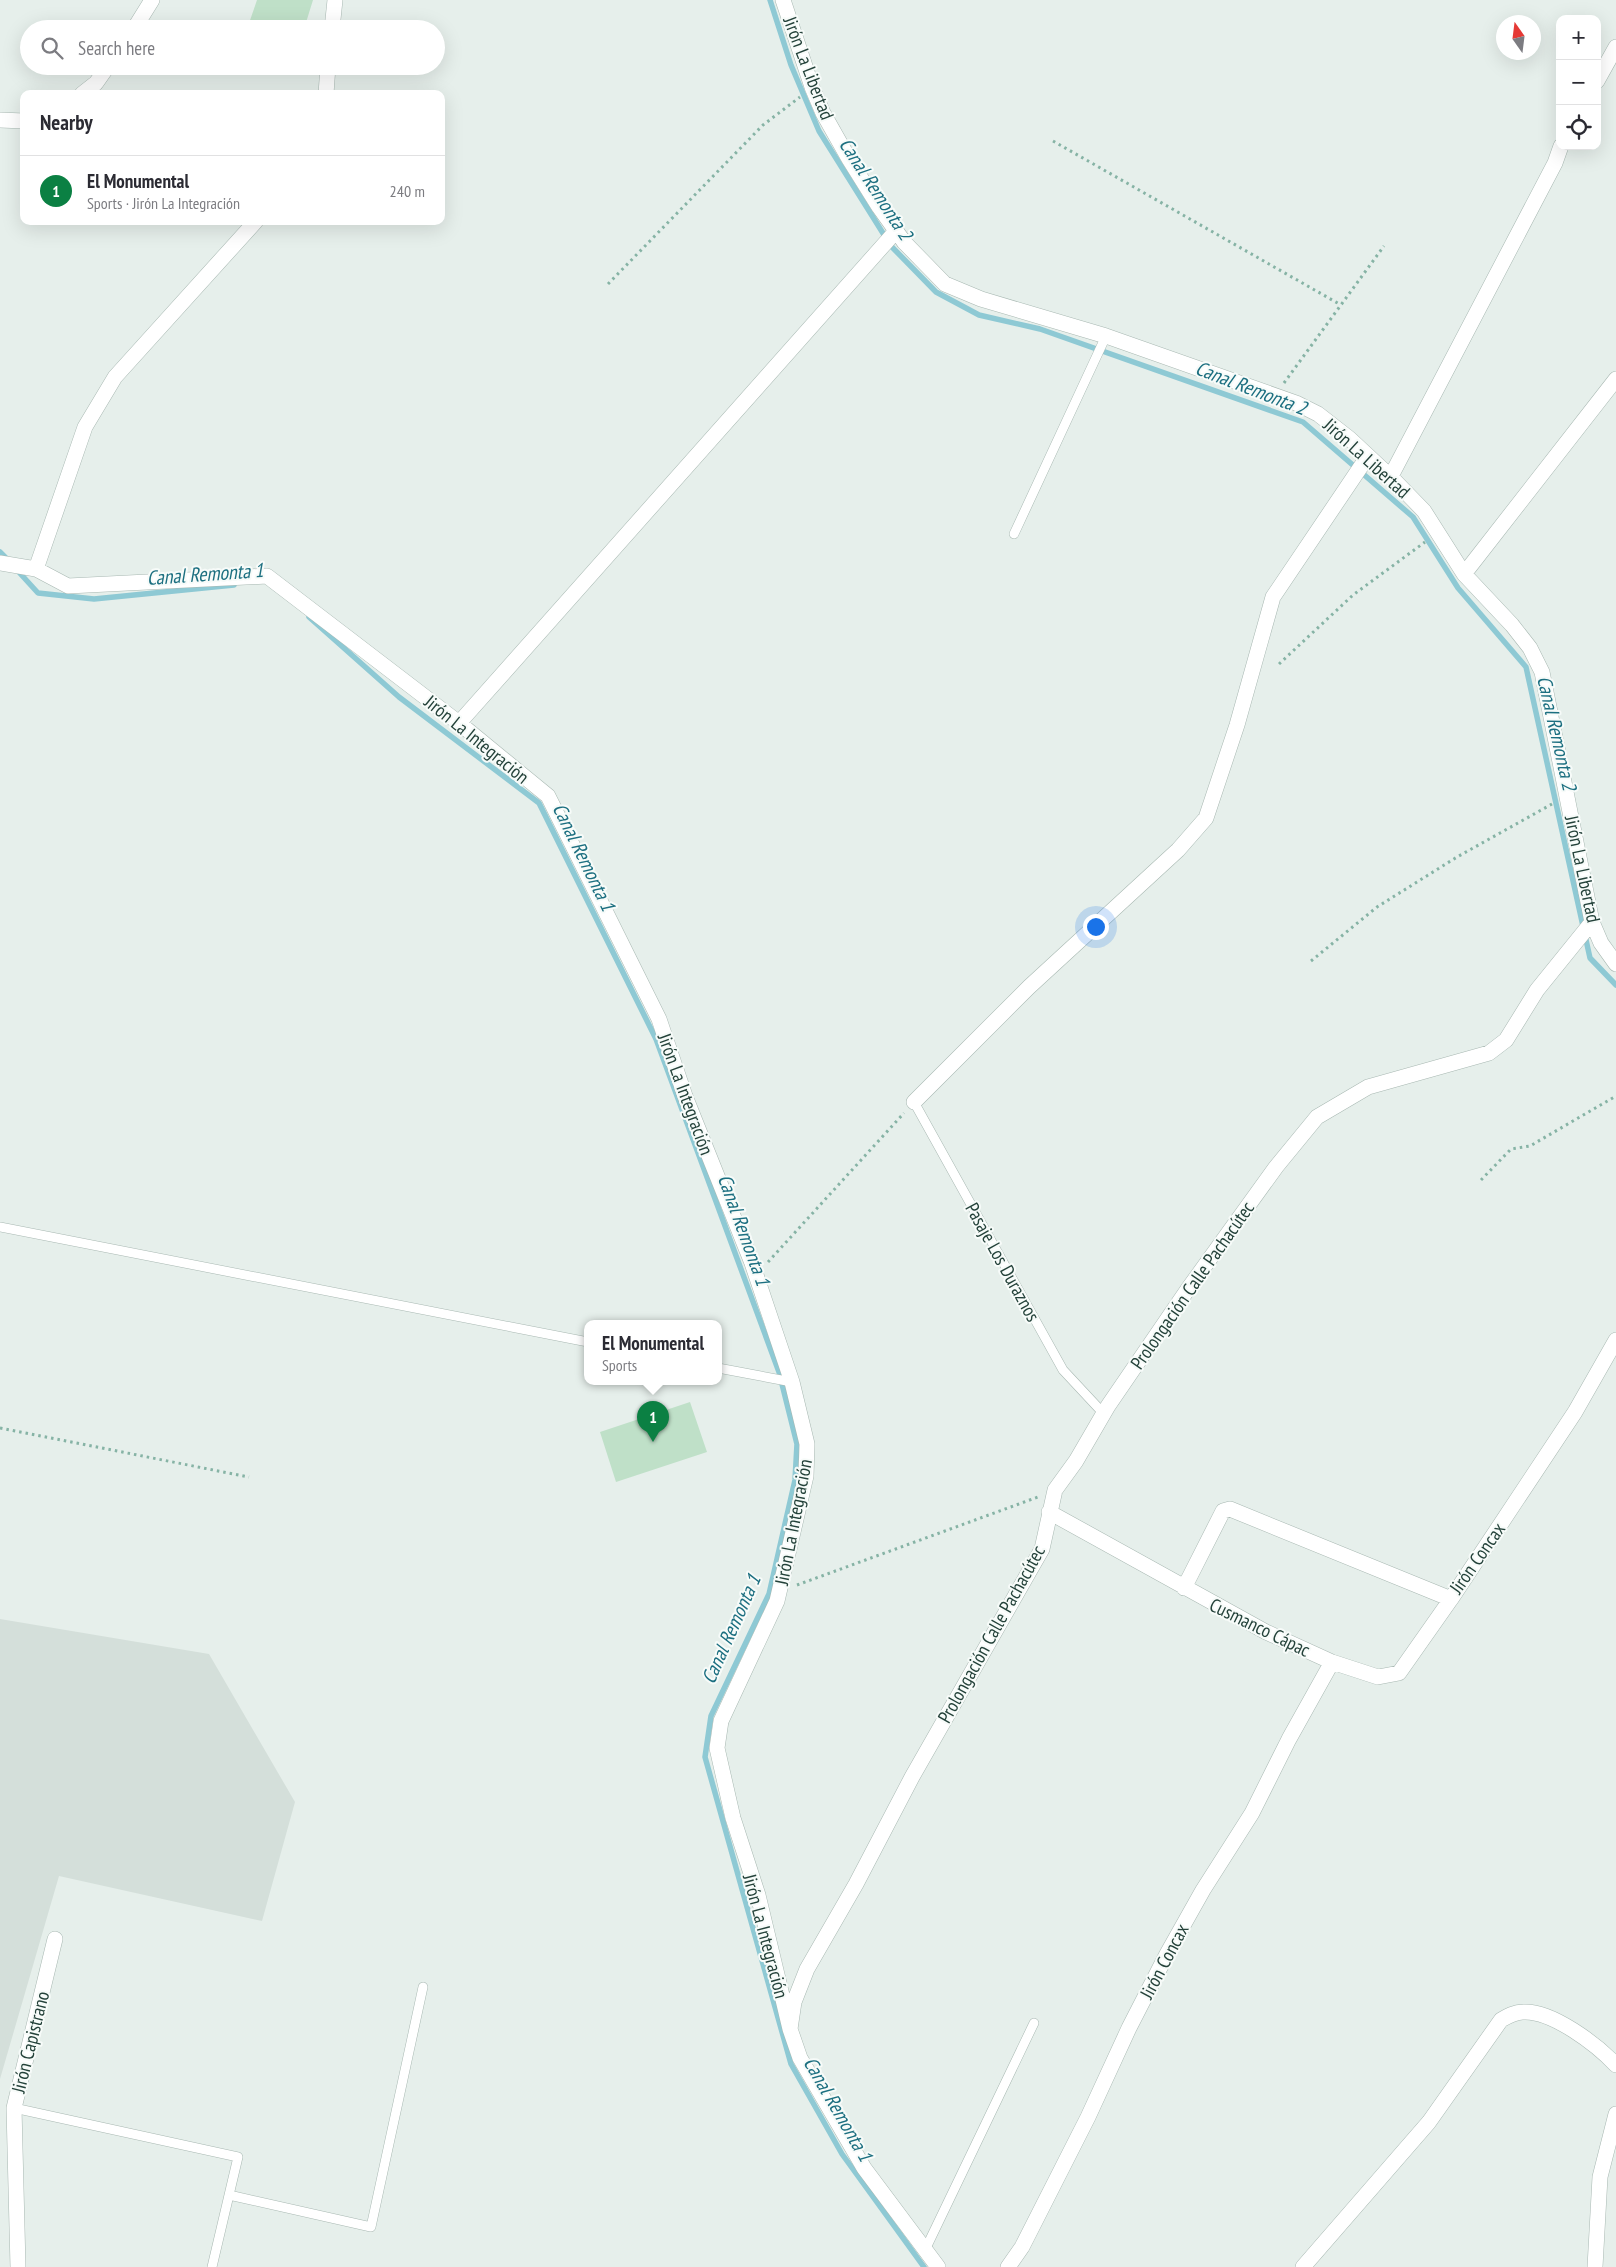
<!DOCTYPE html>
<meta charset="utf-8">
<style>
:root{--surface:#fff;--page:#f2f2f3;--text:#2b2b33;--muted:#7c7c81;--line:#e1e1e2;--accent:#0b8043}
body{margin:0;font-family:"PT Sans Narrow",sans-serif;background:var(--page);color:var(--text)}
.controls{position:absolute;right:15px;top:15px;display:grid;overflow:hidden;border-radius:10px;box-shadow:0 5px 20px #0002}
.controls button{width:45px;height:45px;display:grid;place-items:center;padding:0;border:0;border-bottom:1px solid var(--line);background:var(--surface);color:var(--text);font:25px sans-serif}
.compass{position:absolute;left:1496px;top:15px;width:45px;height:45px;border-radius:50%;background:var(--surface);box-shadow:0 5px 20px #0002;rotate:346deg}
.you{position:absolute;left:1095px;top:926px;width:18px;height:18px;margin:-12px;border:4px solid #fff;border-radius:50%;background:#1a73e8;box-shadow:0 0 0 8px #1a73e833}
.badge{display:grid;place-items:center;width:32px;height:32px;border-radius:50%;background:var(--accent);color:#fff;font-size:16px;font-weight:700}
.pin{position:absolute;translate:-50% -41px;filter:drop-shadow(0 1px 2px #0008)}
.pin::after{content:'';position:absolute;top:26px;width:18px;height:15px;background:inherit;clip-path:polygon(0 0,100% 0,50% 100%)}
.popup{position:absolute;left:584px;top:1320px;width:138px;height:65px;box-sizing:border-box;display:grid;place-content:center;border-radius:10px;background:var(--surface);filter:drop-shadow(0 1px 4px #0005);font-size:16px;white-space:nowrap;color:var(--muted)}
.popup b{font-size:19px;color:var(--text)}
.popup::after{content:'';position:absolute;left:50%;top:100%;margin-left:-10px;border:10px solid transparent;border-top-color:var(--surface)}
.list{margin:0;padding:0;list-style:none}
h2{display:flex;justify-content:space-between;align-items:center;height:65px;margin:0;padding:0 20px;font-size:21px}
h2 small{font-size:16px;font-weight:400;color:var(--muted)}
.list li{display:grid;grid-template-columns:32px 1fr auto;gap:15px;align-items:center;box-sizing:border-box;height:70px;padding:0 20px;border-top:1px solid var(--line)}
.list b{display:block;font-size:19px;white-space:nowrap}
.list p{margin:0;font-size:16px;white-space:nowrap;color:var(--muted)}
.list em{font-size:16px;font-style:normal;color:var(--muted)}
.icon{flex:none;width:28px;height:28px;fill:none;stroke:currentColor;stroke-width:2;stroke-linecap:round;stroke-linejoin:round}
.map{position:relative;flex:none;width:1616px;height:2267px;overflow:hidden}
.search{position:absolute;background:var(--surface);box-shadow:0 5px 20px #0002;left:20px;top:20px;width:425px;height:55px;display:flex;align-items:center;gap:12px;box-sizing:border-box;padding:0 18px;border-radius:28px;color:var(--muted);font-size:19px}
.panel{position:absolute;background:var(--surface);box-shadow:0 5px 20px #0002;left:20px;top:90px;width:425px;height:135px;border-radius:10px}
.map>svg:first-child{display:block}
.built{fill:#d4dfda}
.green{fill:#bfe0c8}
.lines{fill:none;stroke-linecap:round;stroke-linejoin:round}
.stream{stroke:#8ec9d4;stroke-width:5.5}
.lane-casing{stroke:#a8b8b2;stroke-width:10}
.street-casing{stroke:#a8b8b2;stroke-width:16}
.path{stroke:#86b3a5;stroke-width:3;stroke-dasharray:2.5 4;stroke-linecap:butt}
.lane{stroke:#fff;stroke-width:9}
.street{stroke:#fff;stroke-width:15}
.labels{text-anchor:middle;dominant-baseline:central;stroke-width:4;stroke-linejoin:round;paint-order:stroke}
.street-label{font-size:19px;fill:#24423a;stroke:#f7fbf9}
.water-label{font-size:20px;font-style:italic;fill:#1c6f80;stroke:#f7fbf9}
</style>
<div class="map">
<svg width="1616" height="2267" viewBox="0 0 1616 2267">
<rect width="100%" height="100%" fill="#e6efeb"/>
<path class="built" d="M0 1619 209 1654 295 1802 262 1921 59 1876 0 2079Z"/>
<path class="green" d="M257 0H313L304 29H247Z
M690 1402 707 1452 616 1482 600 1432Z"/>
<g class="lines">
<path class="stream" d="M770 0 791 65 819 131 891 246 936 292 979 315 1040 329 1303 422 1413 517 1458 588 1526 667 1590 958 1616 985
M0 552 9 561
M17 570 38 593 94 599 234 585
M309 617 399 697 539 803 656 1039 779 1372 797 1444 795 1480 769 1594 711 1716 705 1757 791 2064 842 2154 924 2267"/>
<defs>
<path id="lane" d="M1014 534 1106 336
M914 1102 1063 1370 1104 1414
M0 1227 588 1342
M718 1368 792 1382
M14 2108 238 2157 212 2267
M229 2195 371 2227 423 1987
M926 2248 1034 2023"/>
<path id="street" d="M783 0 812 87 823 113 849 159 879 207 904 242 945 284 981 299 1106 336 1296 403 1318 414 1350 439 1394 480 1424 511 1464 574 1512 625 1530 648 1542 672 1592 922 1601 943 1616 964
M134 29 152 0
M332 29 335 0
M1597 81 1616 47
M82 94 96 83 108 66
M326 94 328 66
M0 120 24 121
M1391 476 1555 163 1561 146
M0 563 36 569 68 586 267 576 459 723 548 796 659 1019 685 1096 752 1263 792 1382 807 1444 806 1476 777 1601 721 1721 717 1748 733 1818 758 1895 790 2029
M36 569 85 427 115 377 256 221
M1464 574 1616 379
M459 723 896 231
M914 1102 1029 987 1178 850 1206 818 1237 725 1273 597 1368 456
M1049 1512 1266 1632 1332 1662 1378 1677 1399 1673 1451 1599
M1184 1588 1223 1511 1230 1509 1451 1599 1575 1412 1616 1340
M18 2267 14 2108 55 1939
M938 2267 864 2168 800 2058 790 2029 794 2002 807 1969 856 1884 912 1777 1042 1549 1055 1490 1076 1461 1108 1406 1188 1289 1276 1167 1317 1117 1368 1087 1489 1053 1506 1040 1537 990 1592 922
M1008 2267 1022 2247 1088 2117 1129 2028 1167 1954 1203 1890 1252 1813 1289 1739 1332 1662
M1303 2267 1429 2122 1501 2020C1508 2016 1515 2012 1523 2012 1552 2010 1597 2045 1616 2065
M1595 2267 1600 2177 1616 2114"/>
</defs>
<use href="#lane" class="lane-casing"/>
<use href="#street" class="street-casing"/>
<path class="path" d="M1053 141 1341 305
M608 284 763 125 800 97
M1284 383 1384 246
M1279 664 1353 595 1425 542
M1311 961 1377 907 1457 857 1552 804
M1481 1180 1511 1149 1530 1146 1616 1096
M768 1262 904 1113
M0 1428 249 1477
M797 1585 1038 1497"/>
<use href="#lane" class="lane"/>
<use href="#street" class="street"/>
</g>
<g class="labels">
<g class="street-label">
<text transform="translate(809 68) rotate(69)">Jirón La Libertad</text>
<text transform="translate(1367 458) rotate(42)">Jirón La Libertad</text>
<text transform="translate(477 739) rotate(39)">Jirón La Integración</text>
<text transform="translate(1583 869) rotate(78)">Jirón La Libertad</text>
<text transform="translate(686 1094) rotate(70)">Jirón La Integración</text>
<text transform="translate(1003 1262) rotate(61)">Pasaje Los Duraznos</text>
<text transform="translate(1192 1285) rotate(-55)">Prolongación Calle Pachacútec</text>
<text transform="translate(793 1522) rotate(-79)">Jirón La Integración</text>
<text transform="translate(1477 1558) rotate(-55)">Jirón Concax</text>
<text transform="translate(1260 1627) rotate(26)">Cusmanco Cápac</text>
<text transform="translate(991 1634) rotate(-61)">Prolongación Calle Pachacútec</text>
<text transform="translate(766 1936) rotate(75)">Jirón La Integración</text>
<text transform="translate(1164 1961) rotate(-62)">Jirón Concax</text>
<text transform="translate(30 2042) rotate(-76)">Jirón Capistrano</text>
</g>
<g class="water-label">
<text transform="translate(876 189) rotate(57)">Canal Remonta 2</text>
<text transform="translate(1251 388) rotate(21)">Canal Remonta 2</text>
<text transform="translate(205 574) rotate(-4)">Canal Remonta 1</text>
<text transform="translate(1557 733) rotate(77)">Canal Remonta 2</text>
<text transform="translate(584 857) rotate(64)">Canal Remonta 1</text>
<text transform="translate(744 1230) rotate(70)">Canal Remonta 1</text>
<text transform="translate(731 1629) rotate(-66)">Canal Remonta 1</text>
<text transform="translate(838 2109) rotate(60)">Canal Remonta 1</text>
</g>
</g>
</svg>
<div class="controls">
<button>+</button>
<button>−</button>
<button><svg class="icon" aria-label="locate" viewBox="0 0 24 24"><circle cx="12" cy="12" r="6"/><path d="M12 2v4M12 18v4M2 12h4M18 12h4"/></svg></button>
</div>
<svg class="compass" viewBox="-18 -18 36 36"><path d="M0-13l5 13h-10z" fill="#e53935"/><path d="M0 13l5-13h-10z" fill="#7c7c81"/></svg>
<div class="you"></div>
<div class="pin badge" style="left:653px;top:1442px">1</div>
<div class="popup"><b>El Monumental</b>Sports</div>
<div class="search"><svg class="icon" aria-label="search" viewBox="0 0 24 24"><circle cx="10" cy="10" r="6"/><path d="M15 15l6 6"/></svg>Search here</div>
<section class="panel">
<h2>Nearby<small></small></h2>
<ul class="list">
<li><span class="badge">1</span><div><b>El Monumental</b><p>Sports · Jirón La Integración</p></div><em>240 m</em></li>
</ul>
</section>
</div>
